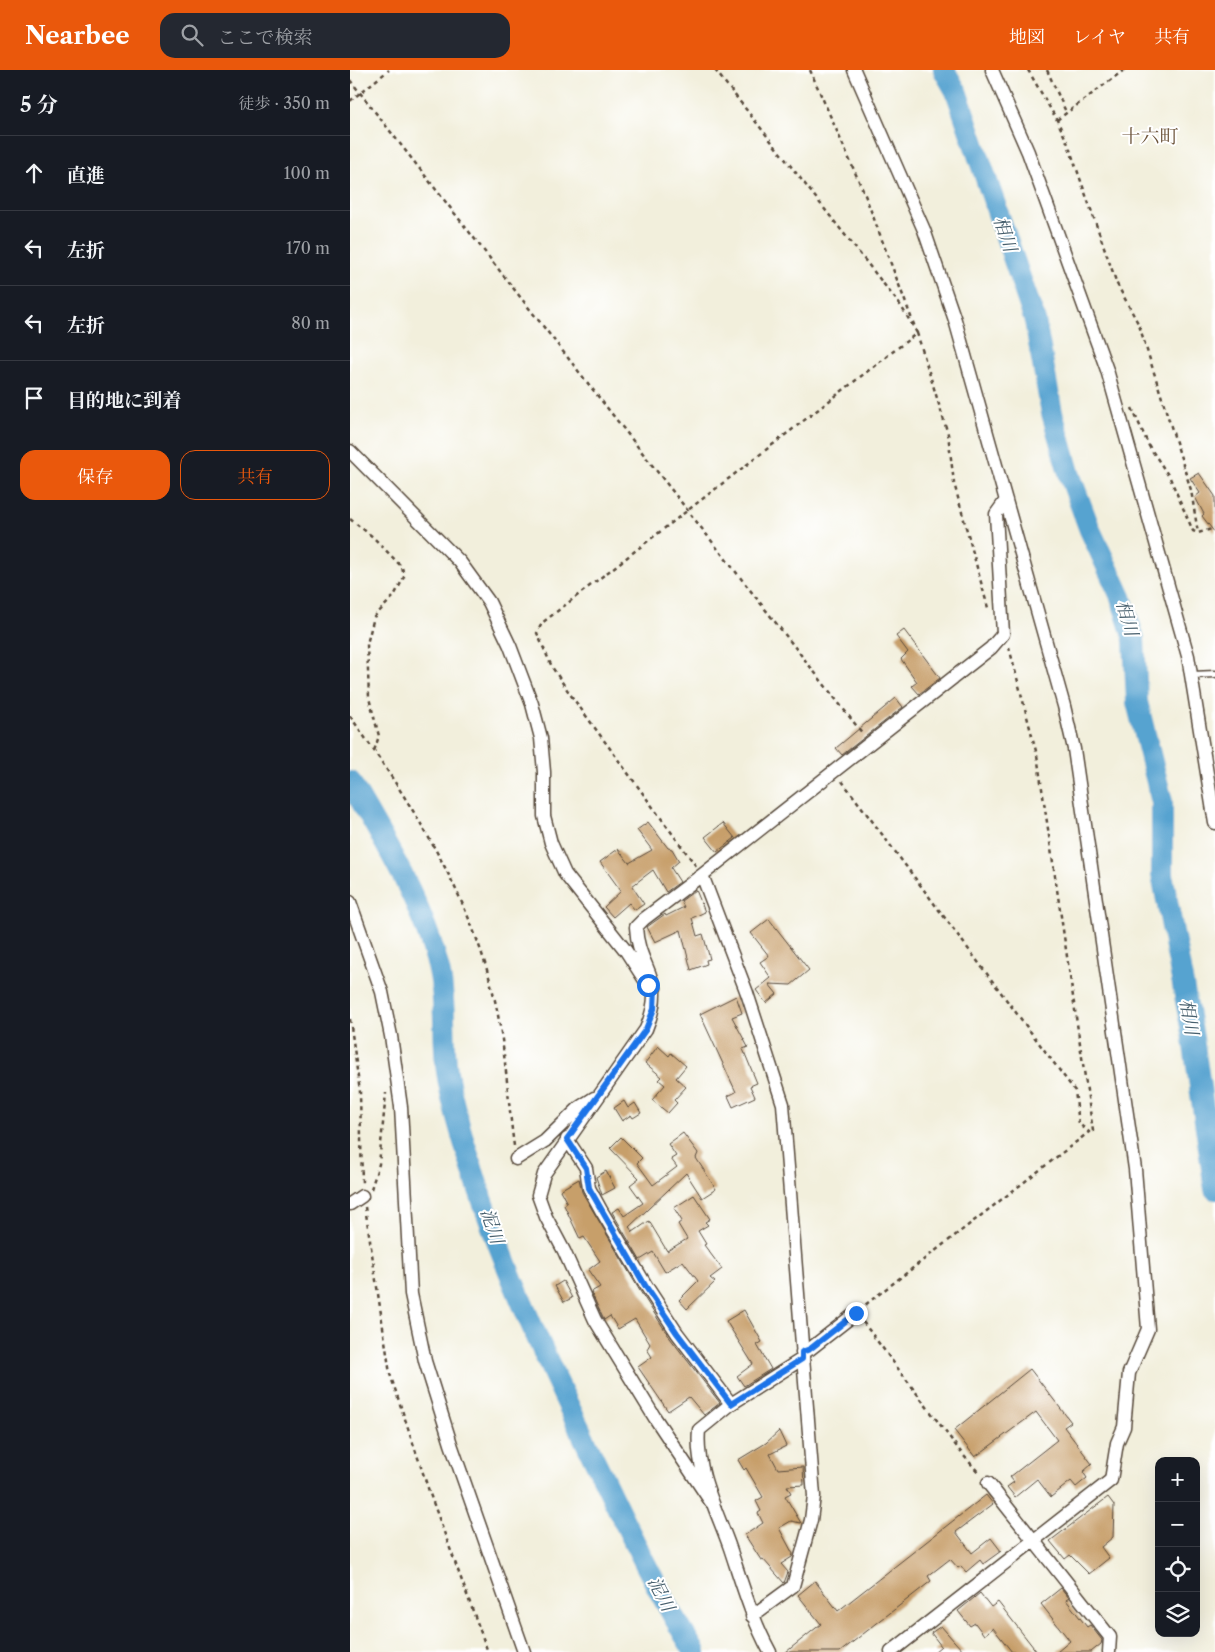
<!DOCTYPE html>
<html lang="ja">
<meta charset="utf-8">
<style>
:root{--surface:#171b24;--page:#242831;--text:#f1f3f6;--muted:#9ea1a6;--line:#363941;--accent:#ea580c}
body{margin:0;font-family:"Libre Caslon Text","Noto Serif JP",serif;background:var(--page);color:var(--text)}
.controls{position:absolute;right:15px;bottom:15px;display:grid;overflow:hidden;border-radius:10px;box-shadow:0 5px 20px #0002}
.controls button{width:45px;height:45px;display:grid;place-items:center;padding:0;border:0;border-bottom:1px solid var(--line);background:var(--surface);color:var(--text);font:25px sans-serif}
.stop{position:absolute;width:15px;height:15px;margin:-11px;border:4px solid #1a73e8;border-radius:50%;background:#fff}
.stop.end{background:#1a73e8;border-color:#fff;box-shadow:0 1px 5px #0008}
.list{margin:0;padding:0;list-style:none}
h2{display:flex;justify-content:space-between;align-items:center;height:65px;margin:0;padding:0 20px;font-size:21px}
h2 small{font-size:16px;font-weight:400;color:var(--muted)}
.list li{display:grid;grid-template-columns:32px 1fr auto;gap:15px;align-items:center;box-sizing:border-box;height:75px;padding:0 20px;border-top:1px solid var(--line)}
.list b{display:block;font-size:19px;white-space:nowrap}
.list em{font-size:16px;font-style:normal;color:var(--muted)}
.actions{display:flex;gap:10px;padding:15px 20px}
.actions a{flex:1;padding:11px 0;border:1px solid var(--accent);border-radius:15px;text-align:center;font-size:18px;color:var(--accent)}
.actions .main{background:var(--accent);color:#fff}
.icon{flex:none;width:28px;height:28px;fill:none;stroke:currentColor;stroke-width:2;stroke-linecap:round;stroke-linejoin:round}
.map{position:relative;flex:none;width:865px;height:1582px;overflow:hidden}
header{display:flex;align-items:center;gap:30px;box-sizing:border-box;height:70px;padding:0 25px;background:var(--accent);color:#fff}
header strong{font-size:24px}
nav{display:flex;gap:28px;margin-inline-start:auto;font-size:18px}
.search{width:350px;height:45px;background:var(--page);display:flex;align-items:center;gap:12px;box-sizing:border-box;padding:0 18px;border-radius:15px;color:var(--muted);font-size:19px}
main{display:flex}
aside{flex:1;background:var(--surface)}
.map>svg:first-child{display:block}
.lines{fill:none;stroke-linecap:round;stroke-linejoin:round}
.river{stroke:#57a3d0;stroke-width:22}
.building{fill:#c79f6a}
.service-casing{stroke:#56483a;stroke-width:9}
.minor-casing{stroke:#56483a;stroke-width:15}
.path{stroke:#56483a;stroke-width:2.5;stroke-dasharray:4 4;stroke-linecap:butt}
.service{stroke:#fff;stroke-width:6}
.minor{stroke:#fff;stroke-width:12}
.route{stroke:#1a73e8;stroke-width:6}
.labels{text-anchor:middle;dominant-baseline:central;stroke-width:4;stroke-linejoin:round;paint-order:stroke}
.water-label{font-size:18px;font-style:italic;fill:#48606e;stroke:#fff}
.quarter-label{font-size:19px;fill:#6c5339;stroke:#fff}
</style>
<header>
<strong>Nearbee</strong>
<div class="search"><svg class="icon" aria-label="search" viewBox="0 0 24 24"><circle cx="10" cy="10" r="6"/><path d="M15 15l6 6"/></svg>ここで検索</div>
<nav><a>地図</a><a>レイヤ</a><a>共有</a></nav>
</header>
<main>
<aside>
<h2>5 分<small>徒歩 · 350 m</small></h2>
<ul class="list">
<li><svg class="icon" aria-label="ahead" viewBox="0 0 24 24"><path d="M12 20V5M6 11l6-6 6 6"/></svg><div><b>直進</b></div><em>100 m</em></li>
<li><svg class="icon" aria-label="left" viewBox="0 0 24 24"><path d="M17 20v-9H6M10 6l-5 5 5 5"/></svg><div><b>左折</b></div><em>170 m</em></li>
<li><svg class="icon" aria-label="left" viewBox="0 0 24 24"><path d="M17 20v-9H6M10 6l-5 5 5 5"/></svg><div><b>左折</b></div><em>80 m</em></li>
<li><svg class="icon" aria-label="arrive" viewBox="0 0 24 24"><path d="M6 21V4h12l-3 4 3 4H6"/></svg><div><b>目的地に到着</b></div></li>
</ul>
<div class="actions"><a class="main">保存</a><a>共有</a></div>
</aside>
<div class="map">
<svg width="865" height="1582" viewBox="0 0 865 1582">
<rect width="100%" height="100%" fill="#fff"/>
<filter id="ink" filterUnits="userSpaceOnUse"><feTurbulence type="fractalNoise" baseFrequency=".02" numOctaves="2"/><feDisplacementMap in="SourceGraphic" scale="10" xChannelSelector="R" yChannelSelector="G"/><feConvolveMatrix kernelMatrix="1 2 1 2 8 2 1 2 1" color-interpolation-filters="sRGB"/></filter>
<filter id="wash" filterUnits="userSpaceOnUse"><feTurbulence type="fractalNoise" baseFrequency=".0096" numOctaves="4" result="noise"/><feDisplacementMap in="SourceGraphic" scale="20" xChannelSelector="R" yChannelSelector="G"/><feGaussianBlur stdDeviation="1.12" result="paint"/><feColorMatrix in="noise" values="0 0 0 0 0 0 0 0 0 0 0 0 0 0 0 0 0 1.4 0 .05"/><feComposite in="paint" operator="in"/></filter>
<g filter="url(#wash)">
<rect width="100%" height="100%" fill="#f2efdc"/>
<g class="lines">
<path class="river" d="M594 0 606 21 685 251 702 343 720 406 740 460 771 527 784 569 787 632 812 732V804L842 962 865 1119
M0 712C35 772 72 832 89 900 96 930 93 964 96 994 99 1022 109 1056 117 1082 149 1190 197 1292 246 1393 277 1457 307 1522 345 1582"/>
</g>
<g id="blocks">
<path class="building" d="M849 403 865 426V463L852 446 854 444 845 427 850 423 840 408Z
M554 560 590 608 569 624 562 616 567 612 551 589 558 582 546 566Z
M546 628 553 637 492 685 486 678Z
M298 752 318 778 322 779 329 791 321 798 330 812 316 822 303 800 282 816 294 834 285 840 279 833 263 847 254 837 271 821 250 792 268 779 279 793 302 780 287 760Z
M373 753 385 768 367 782 355 767Z
M346 820 355 842 342 848 347 866 353 864 360 889 356 890 357 894 341 900 331 860 305 872 297 857 315 844 316 846 334 837 331 831Z
M419 849 459 900 441 915 419 914 427 924 416 933 406 920 421 908 410 892 419 886 401 863Z
M386 926 392 943 382 947 398 977 393 979 407 1013 400 1016 405 1027 383 1037 378 1026 386 1022 350 944Z
M308 976 319 986 321 983 336 996 326 1008 336 1017 324 1030 327 1033 318 1043 302 1030 315 1015 309 1010 312 1007 295 993Z
M274 1031 278 1038 285 1033 291 1043 283 1048 281 1045 272 1051 264 1038Z
M333 1063 348 1083 346 1088 366 1119 352 1128 336 1103 279 1157 283 1162 299 1151 317 1181 337 1169 328 1154 332 1151 324 1138 344 1125 360 1149 355 1152 358 1155 348 1161 356 1174 354 1175 372 1199 360 1208 365 1212 337 1239 329 1230 348 1211 333 1191 315 1202 303 1182 290 1190 262 1142 269 1138 274 1146 293 1133 280 1115 289 1108 260 1078 271 1067 292 1088 287 1093 303 1115 327 1097 321 1089 326 1086 318 1074Z
M256 1101 265 1118 252 1125 246 1107Z
M229 1109 232 1122 290 1221 320 1268 370 1333 354 1345 339 1327 318 1341 288 1297 302 1287 297 1279 300 1274 285 1249 268 1259 260 1246 254 1250 252 1246 241 1222 250 1217 238 1200 250 1191 234 1167 230 1169 214 1135 217 1133 210 1120Z
M213 1211 222 1228 214 1232 205 1216Z
M394 1240 412 1272 407 1275 421 1299 394 1316 387 1306 403 1294 376 1251Z
M680 1299 721 1352 714 1357 742 1394 733 1402 737 1408 726 1417 721 1411 701 1427 687 1409 665 1427 657 1417 664 1412 660 1407 707 1370 686 1342 625 1387 604 1360Z
M429 1361 436 1376 420 1384 428 1399 453 1397 454 1415 437 1416 441 1423 435 1426 451 1453 441 1451 429 1458 443 1484 442 1487 431 1494 438 1502 434 1513 413 1489 411 1490 395 1465 413 1453 408 1443 411 1441 406 1431 413 1427 396 1398 394 1400 388 1390 416 1373Z
M636 1425 643 1434 606 1462 622 1483 641 1468 651 1481 633 1494 630 1490 616 1502 611 1496 608 1498 600 1489 578 1506 581 1511 490 1582H436L471 1554 448 1525 465 1511 488 1541Z
M758 1427 764 1435 763 1467 751 1477 759 1488 739 1504 720 1485 715 1489 700 1471Z
M711 1518 719 1528 716 1530 737 1557 740 1555 752 1570 751 1574 741 1582H707L720 1571 691 1534Z
M630 1523 641 1537 648 1532 687 1582H662L643 1558 634 1565 625 1553 620 1556 608 1541Z
M591 1556 604 1571 614 1582H584L591 1576 581 1563Z"/>
</g>
</g>
<g filter="url(#ink)">
<use href="#blocks" fill-opacity="0" stroke="#56483a" stroke-width="1"/>
<g class="lines">
<defs>
<path id="service" d="M842 605 865 604"/>
<path id="minor" d="M504 0 574 160 605 250 714 636 724 679 785 1099 798 1259 779 1303 774 1357 767 1373 761 1410 541 1582
M642 0 678 82 757 300 838 586 865 753
M0 381 110 492 139 532 160 576 182 634 191 668 194 702V746L201 773 215 804 276 881 298 915 305 918
M352 805 397 923 433 1034 464 1426 461 1450 443 1516 402 1546
M0 832 32 922 41 966 51 1037 61 1224 75 1291 101 1374 174 1582
M217 1069 236 1098 239 1118 251 1140 297 1217 327 1263 381 1334
M166 1089 195 1071 230 1037 244 1028
M0 1134 12 1126
M452 1282 460 1279 506 1243
M638 1413 760 1567 759 1582
M361 1432 305 1348 245 1250 214 1181 196 1147 188 1125 194 1104 296 959C318 906 288 901 286 857L294 849 352 805 641 578 653 564 646 444 656 430
M420 1582C402 1549 392 1514 380 1478 367 1441 345 1400 349 1360L381 1334 452 1289"/>
</defs>
<use href="#service" class="service-casing"/>
<use href="#minor" class="minor-casing"/>
<path class="path" d="M365 0 551 236 567 263
M460 0 515 125 566 260
M678 0 707 50 718 74 767 214 789 255 841 420 848 463
M697 0 716 42
M0 10 513 664
M0 31 39 0
M707 50 774 0
M782 338 799 376 820 408 843 461 848 463 865 458
M0 449 23 467 52 497 54 507 44 526 24 547 17 574 19 628 29 666 24 681
M659 577 687 685 743 1061 739 1062
M0 646C63 736 125 831 147 940 156 985 158 1031 164 1076
M492 711 725 1021 729 1054 739 1062 515 1235
M346 796 220 624 202 597 187 563 192 553 567 263 598 364 604 413 638 538
M0 949 10 1022 12 1114
M21 1119 29 1094 36 1023
M15 1137 40 1304 80 1424 138 1582
M513 1252 613 1385 630 1404"/>
<use href="#service" class="service"/>
<use href="#minor" class="minor"/>
</g>
</g>
<g class="lines" filter="url(#ink)">
<path class="route" d="M298 915 305 918 304 939 296 959 217 1069 236 1098 239 1118 296 1217 327 1263 381 1334 452 1289V1282L460 1279 506 1243"/>
</g>
<g class="labels">
<g class="water-label">
<text transform="translate(655 164) rotate(71)">相川</text>
<text transform="translate(777 548) rotate(74)">相川</text>
<text transform="translate(839 947) rotate(80)">相川</text>
<text transform="translate(142 1156) rotate(71)">泥川</text>
<text transform="translate(311 1524) rotate(63)">泥川</text>
</g>
<g class="quarter-label">
<text x="800" y="66">十六町</text>
</g>
</g>
</svg>
<div class="controls">
<button>+</button>
<button>−</button>
<button><svg class="icon" aria-label="locate" viewBox="0 0 24 24"><circle cx="12" cy="12" r="6"/><path d="M12 2v4M12 18v4M2 12h4M18 12h4"/></svg></button>
<button><svg class="icon" aria-label="layers" viewBox="0 0 24 24"><path d="M12 4l9 5-9 5-9-5zM3 14l9 5 9-5"/></svg></button>
</div>
<div class="stop" style="left:298px;top:915px"></div>
<div class="stop end" style="left:506px;top:1243px"></div>
</div>
</main>
